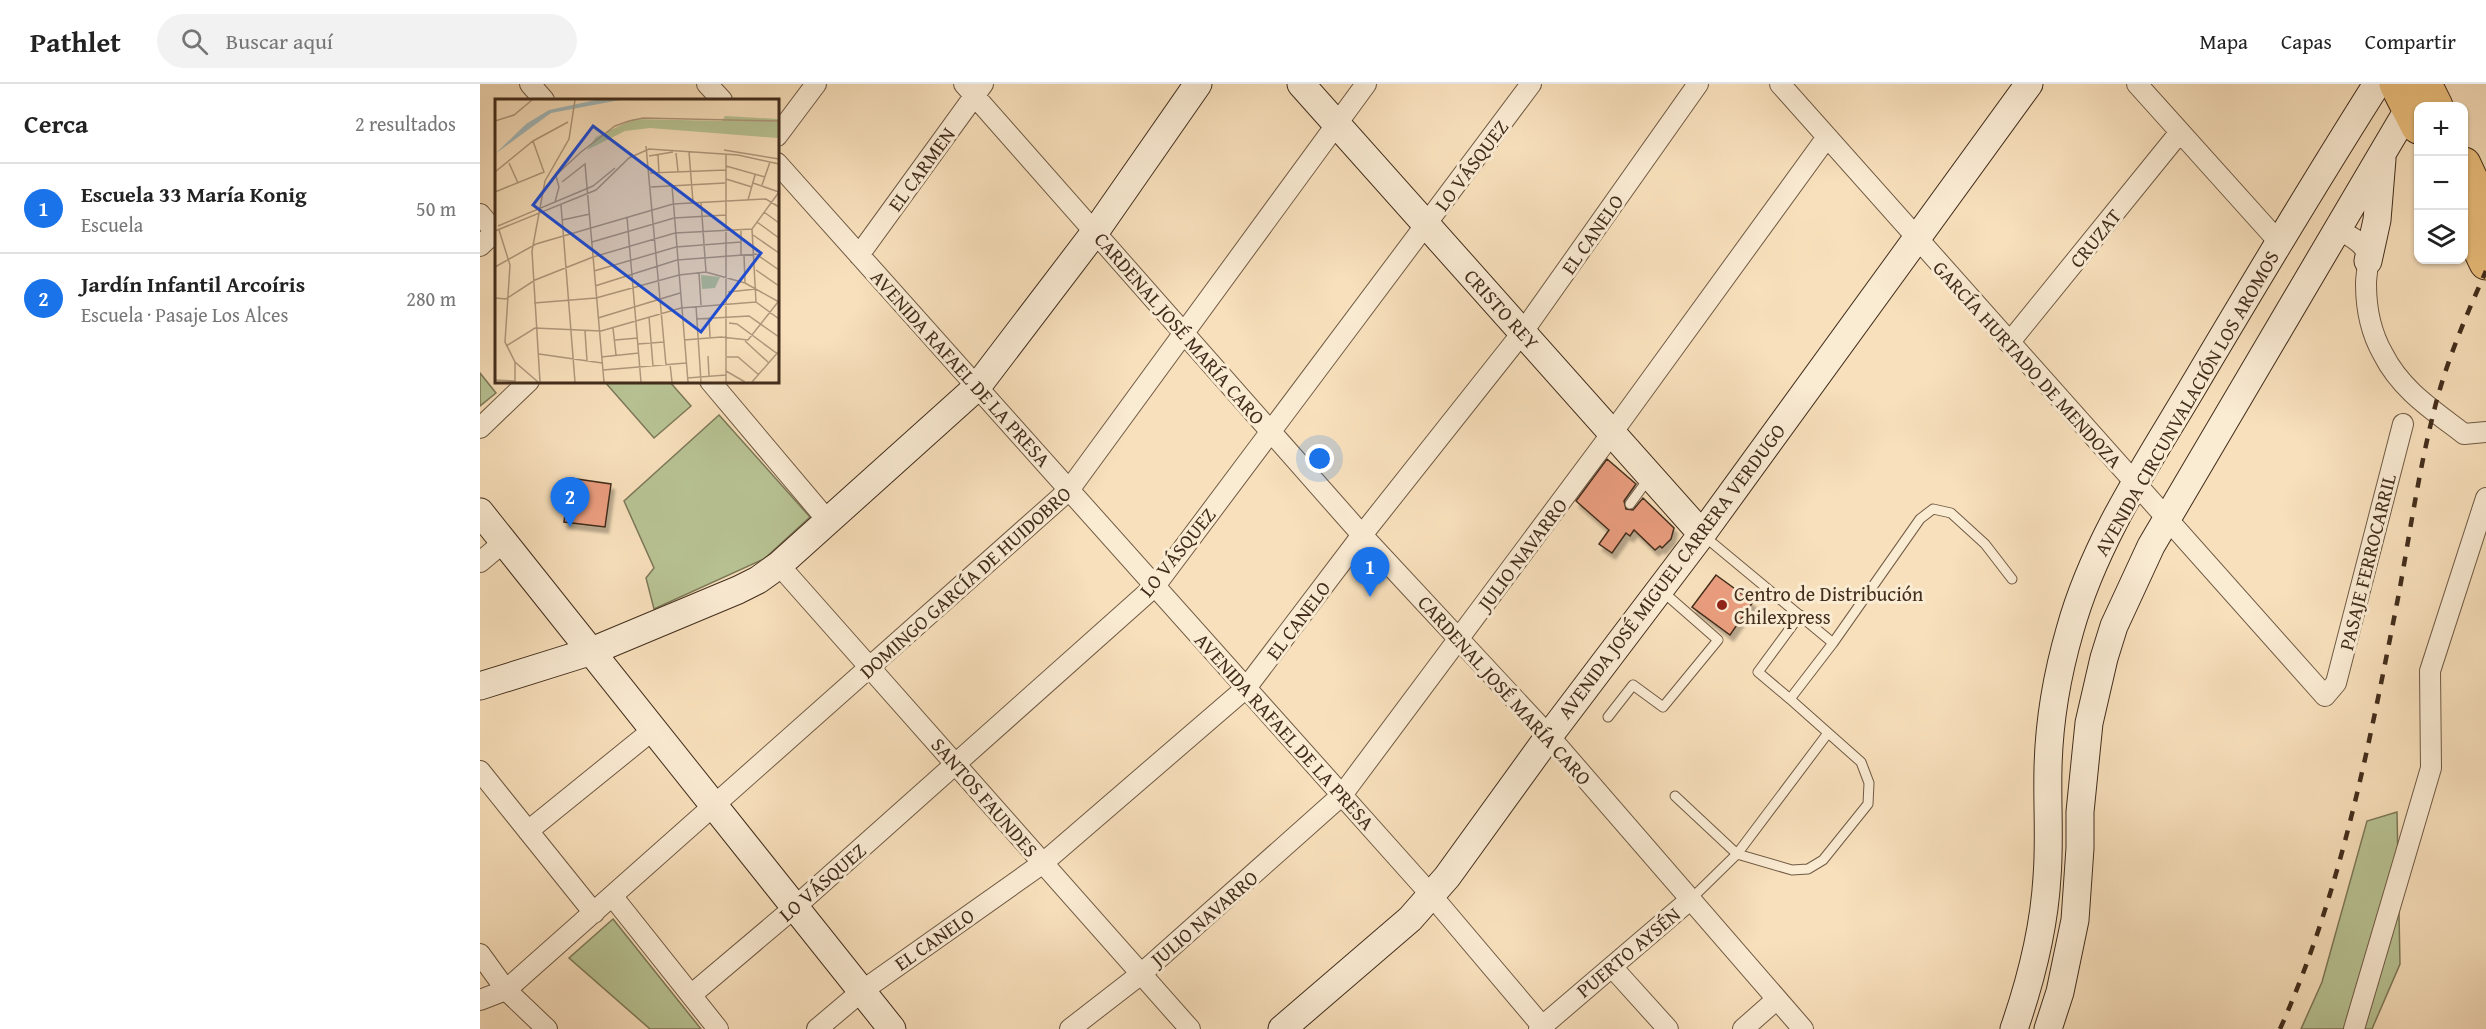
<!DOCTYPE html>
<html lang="es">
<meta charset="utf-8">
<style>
:root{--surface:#fff;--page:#f2f2f2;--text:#222;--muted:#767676;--line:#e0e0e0;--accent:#1a73e8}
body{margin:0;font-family:"Gentium Book Plus",serif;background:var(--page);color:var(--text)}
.controls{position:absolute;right:18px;top:18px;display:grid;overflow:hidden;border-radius:12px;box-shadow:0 2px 4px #0004}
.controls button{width:54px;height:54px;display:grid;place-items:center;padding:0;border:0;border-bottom:2px solid var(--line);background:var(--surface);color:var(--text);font:30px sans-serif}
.you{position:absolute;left:840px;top:375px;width:21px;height:21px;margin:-15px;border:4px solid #fff;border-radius:50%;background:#1a73e8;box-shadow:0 0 0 9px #1a73e833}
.badge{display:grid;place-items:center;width:39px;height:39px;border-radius:50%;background:var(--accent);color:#fff;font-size:20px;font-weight:700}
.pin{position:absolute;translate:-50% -50px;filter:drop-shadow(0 2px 3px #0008)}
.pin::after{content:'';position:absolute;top:32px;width:21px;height:18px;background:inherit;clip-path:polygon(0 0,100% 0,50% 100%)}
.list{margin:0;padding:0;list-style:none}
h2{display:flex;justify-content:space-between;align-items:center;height:78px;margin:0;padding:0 24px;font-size:26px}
h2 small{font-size:20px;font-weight:400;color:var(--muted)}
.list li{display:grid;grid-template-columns:39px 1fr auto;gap:18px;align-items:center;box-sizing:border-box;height:90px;padding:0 24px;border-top:2px solid var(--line)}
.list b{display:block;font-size:22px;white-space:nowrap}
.list p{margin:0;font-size:20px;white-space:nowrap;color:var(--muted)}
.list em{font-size:20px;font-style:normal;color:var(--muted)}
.icon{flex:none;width:33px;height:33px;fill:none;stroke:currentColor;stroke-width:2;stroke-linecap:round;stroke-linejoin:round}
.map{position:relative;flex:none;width:2006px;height:945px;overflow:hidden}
header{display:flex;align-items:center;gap:36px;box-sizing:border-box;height:84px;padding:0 30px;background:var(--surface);border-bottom:2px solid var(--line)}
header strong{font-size:28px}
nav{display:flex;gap:33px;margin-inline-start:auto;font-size:21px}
.search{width:420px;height:54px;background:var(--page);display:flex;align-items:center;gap:15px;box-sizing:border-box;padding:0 21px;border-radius:33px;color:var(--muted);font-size:22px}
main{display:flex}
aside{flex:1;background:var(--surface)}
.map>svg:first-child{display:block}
.green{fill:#b8c394;stroke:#7d7858;stroke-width:1.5}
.building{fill:#e99d7e;stroke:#422d1c;stroke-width:1.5;filter:url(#shadow)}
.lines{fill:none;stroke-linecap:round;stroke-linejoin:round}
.lane-casing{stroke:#705a44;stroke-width:11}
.street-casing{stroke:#705a44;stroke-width:22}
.secondary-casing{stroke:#422d1c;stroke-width:29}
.highway-casing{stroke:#422d1c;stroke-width:35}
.lane{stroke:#faebd3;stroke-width:9}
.street{stroke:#faebd3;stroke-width:20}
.secondary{stroke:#faebd3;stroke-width:27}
.highway{stroke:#ecc07e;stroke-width:33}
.rail{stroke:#422d1c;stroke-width:4.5;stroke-dasharray:10 10;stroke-linecap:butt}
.poi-dot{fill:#8f2418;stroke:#faebd3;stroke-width:2}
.labels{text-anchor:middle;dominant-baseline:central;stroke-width:6;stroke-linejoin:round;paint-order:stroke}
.street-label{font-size:20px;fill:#422d1c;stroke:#faebd3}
.poi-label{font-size:20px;fill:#422d1c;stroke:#faebd3;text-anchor:start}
.inset-road{fill:none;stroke:#af987c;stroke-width:1.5}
.view{fill:#1d4ed8;fill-opacity:0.15;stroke:#1d4ed8;stroke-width:3}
.inset-edge{fill:none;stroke:#422d1c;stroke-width:3}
</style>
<header>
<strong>Pathlet</strong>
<div class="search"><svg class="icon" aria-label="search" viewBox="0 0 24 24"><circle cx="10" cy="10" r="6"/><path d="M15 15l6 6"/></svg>Buscar aquí</div>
<nav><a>Mapa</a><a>Capas</a><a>Compartir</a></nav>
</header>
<main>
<aside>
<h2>Cerca<small>2 resultados</small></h2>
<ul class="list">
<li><span class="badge">1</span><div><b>Escuela 33 María Konig</b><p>Escuela</p></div><em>50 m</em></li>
<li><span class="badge">2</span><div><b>Jardín Infantil Arcoíris</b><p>Escuela · Pasaje Los Alces</p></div><em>280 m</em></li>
</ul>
</aside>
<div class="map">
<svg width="2006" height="945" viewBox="0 0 2006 945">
<defs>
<filter id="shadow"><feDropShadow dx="3.5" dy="6" stdDeviation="1.5" flood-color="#0004"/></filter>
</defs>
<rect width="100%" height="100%" fill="#f8e0bc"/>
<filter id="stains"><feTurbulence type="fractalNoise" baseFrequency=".00333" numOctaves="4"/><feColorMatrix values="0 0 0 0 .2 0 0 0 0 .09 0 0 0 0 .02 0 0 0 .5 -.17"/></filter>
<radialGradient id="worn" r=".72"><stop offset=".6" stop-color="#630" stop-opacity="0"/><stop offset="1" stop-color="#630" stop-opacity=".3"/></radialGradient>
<path class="green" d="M0 289 16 309 0 322Z
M124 297H189L211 322 174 354Z
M239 331 330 433 284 475 174 525 166 494 174 484 144 417Z
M1917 728 1920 880 1892 945H1821L1842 898 1887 737Z
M133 835 221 945H170L89 874Z"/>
<path class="building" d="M1127 375 1156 400 1144 417 1146 425 1153 426 1163 414 1194 444 1191 455 1182 464 1180 462 1175 466 1154 446 1150 452 1146 449 1132 469 1119 460 1129 446 1096 417Z
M90 394 131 400 125 443 84 438Z
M1236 491 1273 518 1250 551 1212 523Z"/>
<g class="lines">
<defs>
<path id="lane" d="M1150 420 1169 394
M1353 559 1440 435 1453 425 1471 429 1505 460 1532 495
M1310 615 1278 588 1320 531
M1128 633 1153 601 1183 623 1238 556 1182 507
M1195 712 1257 770 1312 786 1328 785 1343 776 1388 720 1389 699 1381 678 1310 615 1353 559 1224 452
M1211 815 1257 770 1348 649"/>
<path id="street" d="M50 0 64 16
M227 0 242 16
M484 0 882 451 1069 652 1323 945
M1300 0 1845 612 1856 599 1923 340
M1657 0 1799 158
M297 52 336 0
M297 79 952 812 1062 942
M0 130 15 148
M1858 146C1868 151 1882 157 1886 168 1890 178 1886 189 1886 200 1886 224 1891 249 1903 270 1921 306 1953 326 1984 350L2006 348
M0 162 16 147
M379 171 503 0
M1529 259 1700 48
M230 297 348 437
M0 344 49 297
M0 478 24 458
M299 481 710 945
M0 687 114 829
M48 747 174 645
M133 813 238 945
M0 870 26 906 67 945
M1132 883 1188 945
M211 911 315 823 675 502 1051 0
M0 916 26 906 589 406 886 0
M337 945 382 907 563 779 766 604 882 451 1042 249 1218 0
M590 945 661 890 862 711 1132 349 1347 53
M1059 945 1211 815
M1263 945 1297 915
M1874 945 1951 684 1950 587 2006 414"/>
<path id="secondary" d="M821 0 1222 450
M1888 177 1897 136 1902 75
M0 428 412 945
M0 602 112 567 258 506 278 496 299 481 497 303 615 148 718 0
M802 945 930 835 967 793 1069 652 1222 450 1549 0
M1534 945C1551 896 1564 846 1567 793 1570 757 1567 721 1568 684 1569 638 1577 591 1590 546 1614 459 1665 383 1711 306 1772 203 1833 101 1897 0
M1568 945 1580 908 1595 836 1600 764V728L1609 639 1624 574 1634 542 1671 462 1929 24"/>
<path id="highway" d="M1916 0 1938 43
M1945 0 1956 22
M1984 80 2006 127
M1984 133 2006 179"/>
</defs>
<use href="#lane" class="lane-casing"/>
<use href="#street" class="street-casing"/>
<use href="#secondary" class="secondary-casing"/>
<use href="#highway" class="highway-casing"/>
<use href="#lane" class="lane"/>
<use href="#street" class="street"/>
<use href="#secondary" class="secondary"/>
<use href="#highway" class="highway"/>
<path class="rail" d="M1800 945C1862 807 1890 656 1919 509 1930 448 1939 386 1954 327 1966 278 1986 232 2006 187"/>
</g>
<circle class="poi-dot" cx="1242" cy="521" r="6"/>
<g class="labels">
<g class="street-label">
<text transform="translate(991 81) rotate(-53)">LO VÁSQUEZ</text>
<text transform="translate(441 85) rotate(-54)">EL CARMEN</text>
<text transform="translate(1112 150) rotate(-55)">EL CANELO</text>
<text transform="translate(1615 154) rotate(-51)">CRUZAT</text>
<text transform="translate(1022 225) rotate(48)">CRISTO REY</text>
<text transform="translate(700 244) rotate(49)">CARDENAL JOSÉ MARÍA CARO</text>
<text transform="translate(1548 280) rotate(48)">GARCÍA HURTADO DE MENDOZA</text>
<text transform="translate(481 284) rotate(48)">AVENIDA RAFAEL DE LA PRESA</text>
<text transform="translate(1706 319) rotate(-60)">AVENIDA CIRCUNVALACIÓN LOS AROMOS</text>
<text transform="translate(697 468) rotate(-51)">LO VÁSQUEZ</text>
<text transform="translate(1042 470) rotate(-53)">JULIO NAVARRO</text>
<text transform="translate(1887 478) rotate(-76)">PASAJE FERROCARRIL</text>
<text transform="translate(1191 487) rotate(-53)">AVENIDA JOSÉ MIGUEL CARRERA VERDUGO</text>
<text transform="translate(485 498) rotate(-42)">DOMINGO GARCÍA DE HUIDOBRO</text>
<text transform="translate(818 536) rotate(-53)">EL CANELO</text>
<text transform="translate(1025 606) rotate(48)">CARDENAL JOSÉ MARÍA CARO</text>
<text transform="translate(805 647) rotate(48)">AVENIDA RAFAEL DE LA PRESA</text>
<text transform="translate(505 713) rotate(49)">SANTOS FAUNDES</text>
<text transform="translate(342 798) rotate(-41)">LO VÁSQUEZ</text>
<text transform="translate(724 834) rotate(-41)">JULIO NAVARRO</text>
<text transform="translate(454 855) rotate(-35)">EL CANELO</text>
<text transform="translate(1148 868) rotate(-40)">PUERTO AYSÉN</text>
</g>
<g class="poi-label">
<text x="1254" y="509">Centro de Distribución<tspan x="1254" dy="23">Chilexpress</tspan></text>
</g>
</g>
<g transform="translate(15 15)">
<rect width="284" height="284" fill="#f8e0bc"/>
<path d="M230 17 283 20V39L155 29 130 32 92 51 101 38 139 20 227 22ZM206 176 225 178 220 189 207 190Z" fill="#b8c394"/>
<path d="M101 1H125L56 14 0 55 31 25 54 11Z" fill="#a3babc"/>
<path class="inset-road" d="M0 22 19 16 37 1M151 47 171 266M229 51 284 60M194 53 198 103M181 54 183 72M231 55V283M163 56 164 74M154 57 178 53M14 64 23 84M231 67 270 78M0 73 38 42 73 23M155 74 231 71M60 77 86 53 120 27 134 22 148 19 284 22M231 80 257 88M67 83 90 65 109 283M258 84 284 93M267 86 275 63M177 87 193 283M156 88 230 84M0 93 49 73 38 42M253 101 260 76M60 103 64 88 61 77M206 103 211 173M66 106 80 283M269 113 284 124M132 118 146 283M67 121 95 115M262 123 284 139M3 127 98 87 120 69M4 131 15 166 10 243 20 263 43 283M0 132 101 91 134 59 154 50 243 56 284 65M246 132V156M258 136 284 154M97 143 179 119 231 116M249 156 250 184M0 168 41 145 178 105 271 100 284 108M261 171 284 187M99 172 181 148 246 143M204 174 206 206M100 187 182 161 261 155 284 171M233 193 261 190M0 199 11 200 40 181 98 158 180 134 257 130M261 203 257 130 284 93M261 203 284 220M39 204 101 199 184 176 211 173 250 184 284 203M201 207 206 283M154 218 158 267M103 219 185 194M214 219 215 238M201 220 254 217 284 238M234 224 242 225 284 256M118 229 121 256M90 232 92 262M120 241 143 239M189 241 226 238 253 241 283 203M250 242 274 264M143 245 169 243M11 247 40 229 106 232 186 209 261 203M44 255 107 264M213 257 214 277M106 258 144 254M232 258H243L264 276M175 265 177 283M108 271 191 264M231 272 250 283M192 279 231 276M0 281 20 282M20 283V263M45 283 37 152 50 82 74 40 80 1M257 283 284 252"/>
<path class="view" d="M98 27 266 154 206 233 38 106Z"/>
<rect width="284" height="284" class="inset-edge"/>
</g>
<rect width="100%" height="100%" filter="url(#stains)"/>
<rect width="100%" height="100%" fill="url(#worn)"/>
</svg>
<div class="controls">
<button>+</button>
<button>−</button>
<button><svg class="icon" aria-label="layers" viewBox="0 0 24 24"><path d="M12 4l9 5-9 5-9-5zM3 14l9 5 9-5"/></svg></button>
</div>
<div class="you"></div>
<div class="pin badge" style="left:890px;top:513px">1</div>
<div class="pin badge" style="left:90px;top:443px">2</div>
</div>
</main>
